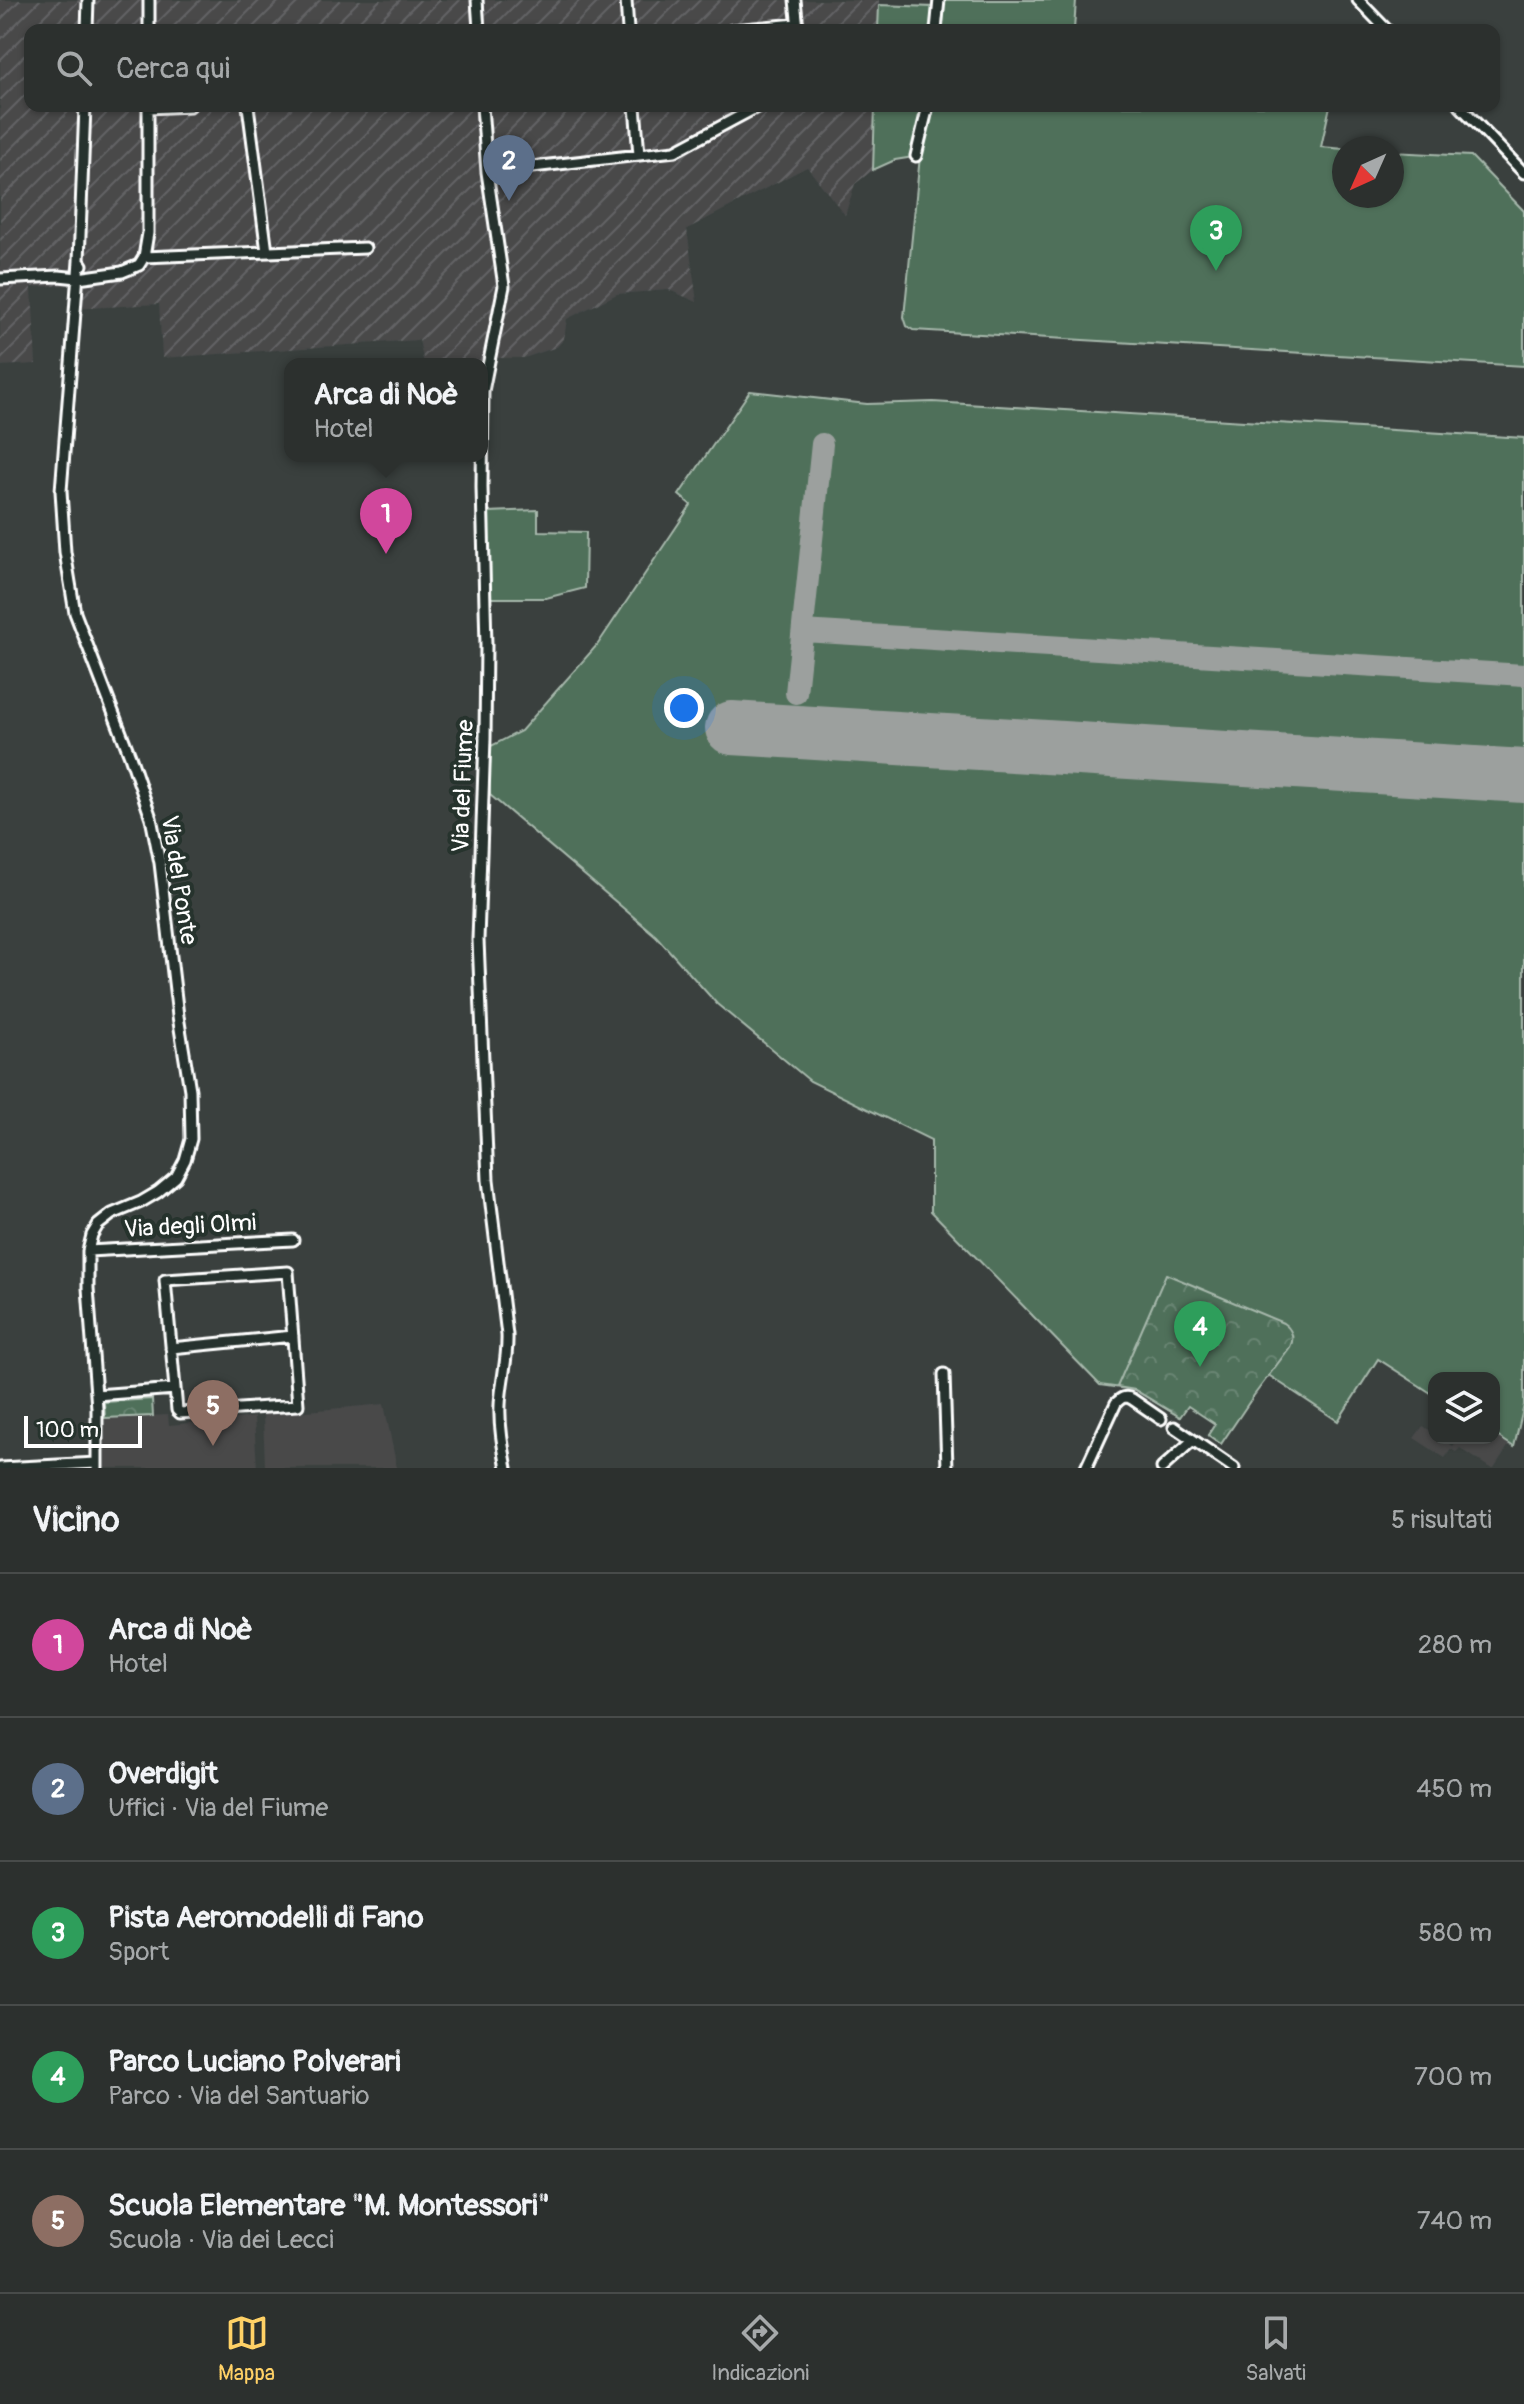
<!DOCTYPE html>
<html lang="it">
<meta charset="utf-8">
<style>
:root{--surface:#2c302e;--page:#343836;--text:#f1f3f6;--muted:#a6a9aa;--line:#484b4a;--accent:#ffd166}
body{margin:0;font-family:Pangolin,sans-serif;background:var(--page);color:var(--text)}
.controls{position:absolute;right:24px;bottom:24px;display:grid;overflow:hidden;border-radius:16px;box-shadow:0 2px 6px #0004}
.controls button{width:72px;height:72px;display:grid;place-items:center;padding:0;border:0;border-bottom:2px solid var(--line);background:var(--surface);color:var(--text);font:40px sans-serif}
.compass{position:absolute;left:1332px;top:136px;width:72px;height:72px;border-radius:50%;background:var(--surface);box-shadow:0 2px 6px #0004;rotate:225deg}
.scale{position:absolute;left:24px;bottom:20px;width:118px;box-sizing:border-box;padding-left:8px;border:4px solid #fff;border-top:0;font-size:22px;line-height:28px;white-space:nowrap;color:#fff;-webkit-text-stroke:6px #26332d;paint-order:stroke}
.you{position:absolute;left:684px;top:708px;width:28px;height:28px;margin:-20px;border:6px solid #fff;border-radius:50%;background:#1a73e8;box-shadow:0 0 0 12px #1a73e833}
.badge{display:grid;place-items:center;width:52px;height:52px;border-radius:50%;background:var(--accent);color:#fff;font-size:26px;font-weight:700}
.pin{position:absolute;translate:-50% -66px;filter:drop-shadow(0 2px 4px #0008)}
.pin::after{content:'';position:absolute;top:42px;width:28px;height:24px;background:inherit;clip-path:polygon(0 0,100% 0,50% 100%)}
.popup{position:absolute;left:284px;top:358px;width:204px;height:104px;box-sizing:border-box;display:grid;place-content:center;border-radius:16px;background:var(--surface);filter:drop-shadow(0 2px 6px #0005);font-size:26px;white-space:nowrap;color:var(--muted)}
.popup b{font-size:30px;color:var(--text)}
.popup::after{content:'';position:absolute;left:50%;top:100%;margin-left:-16px;border:16px solid transparent;border-top-color:var(--surface)}
.list{margin:0;padding:0;list-style:none}
h2{display:flex;justify-content:space-between;align-items:center;height:104px;margin:0;padding:0 32px;font-size:34px}
h2 small{font-size:26px;font-weight:400;color:var(--muted)}
.list li{display:grid;grid-template-columns:52px 1fr auto;gap:24px;align-items:center;box-sizing:border-box;height:144px;padding:0 32px;border-top:2px solid var(--line)}
.list b{display:block;font-size:30px;white-space:nowrap}
.list p{margin:0;font-size:26px;white-space:nowrap;color:var(--muted)}
.list em{font-size:26px;font-style:normal;color:var(--muted)}
.icon{flex:none;width:44px;height:44px;fill:none;stroke:currentColor;stroke-width:2;stroke-linecap:round;stroke-linejoin:round}
.map{position:relative;flex:none;width:1524px;height:1468px;overflow:hidden}
.search{position:absolute;background:var(--surface);box-shadow:0 2px 6px #0004;left:24px;right:24px;top:24px;height:88px;display:flex;align-items:center;gap:20px;box-sizing:border-box;padding:0 28px;border-radius:16px;color:var(--muted);font-size:30px}
.sheet{height:824px;background:var(--surface)}
nav{display:flex;justify-content:space-around;align-items:center;box-sizing:border-box;height:112px;border-top:2px solid var(--line);background:var(--surface);font-size:22px;color:var(--muted)}
nav a{display:grid;justify-items:center;gap:4px}
nav .on{color:var(--accent)}
.map>svg:first-child{display:block}
.built{fill:#48494a}
.industrial{fill:url(#industrial-furrows)}
.green{fill:#4f705a;stroke:#a7b8ac;stroke-width:2}
.forest{fill:url(#forest-crowns);stroke:#a7b8ac;stroke-width:2}
.lines{fill:none;stroke-linecap:round;stroke-linejoin:round}
.taxiway{stroke:#9ca09e;stroke-width:22}
.runway{stroke:#9ca09e;stroke-width:54}
.minor-casing{stroke:#fff;stroke-width:15}
.minor{stroke:#26332d;stroke-width:9}
.labels{text-anchor:middle;dominant-baseline:central;stroke-width:8;stroke-linejoin:round;paint-order:stroke}
.street-label{font-size:24px;fill:#fff;stroke:#26332d}
</style>
<div class="map">
<svg width="1524" height="1468" viewBox="0 0 1524 1468">
<defs>
<pattern id="industrial-furrows" width="10" height="10" patternUnits="userSpaceOnUse" patternTransform="scale(2)"><rect width="10" height="10" fill="#48494a"/><path d="M-1 1l2-2M0 10L10 0M9 11l2-2" fill="none" stroke="#636465"/></pattern>
<pattern id="forest-crowns" width="20" height="18" patternUnits="userSpaceOnUse" patternTransform="scale(2)"><rect width="20" height="18" fill="#4f705a"/><path d="M2 6a3 3 0 1 1 6 0M12 15a3 3 0 1 1 6 0" fill="none" stroke="#698573"/></pattern>
</defs>
<rect width="100%" height="100%" fill="#3a403e"/>
<filter id="ink" filterUnits="userSpaceOnUse"><feTurbulence type="fractalNoise" baseFrequency=".0125" numOctaves="2"/><feDisplacementMap in="SourceGraphic" scale="16" xChannelSelector="R" yChannelSelector="G"/><feConvolveMatrix kernelMatrix="1 2 1 2 8 2 1 2 1" color-interpolation-filters="sRGB"/></filter>
<g filter="url(#ink)">
<path class="built" d="M384 1404 397 1468H265L263 1415Z
M168 1415 169 1425 254 1417 257 1468H105V1418Z
M1423 1426 1434 1433V1438H1441L1453 1446 1459 1438H1494V1435L1509 1445 1494 1468H1490L1460 1448 1456 1452 1451 1449 1445 1458 1414 1438Z"/>
<path class="industrial" d="M0 0H879L878 30H30V106H875L873 170 855 184 845 215 807 167 687 229 697 302 669 290 617 294 567 319 564 339 557 347 524 358H498L460 364H424L419 340 162 358 159 304 71 309 72 285 32 287 36 364 0 366Z"/>
<path class="green" d="M941 0H1076L1074 30H938Z
M879 5 934 7 932 30H878Z
M875 106H1330L1321 147 1344 149V196H1392V152L1471 156 1524 211V366L913 330 907 326 904 317 920 156 895 160 873 170Z
M750 391 867 404 933 402 1524 438V1405L1514 1447 1494 1434V1378H1434V1395L1378 1359 1338 1421 1226 1347 1193 1362 1180 1417 1135 1390 1100 1385 931 1211V1140L810 1081 717 1004 656 936 490 795 487 748 521 731 598 644 691 505 679 495Z
M538 510V531L586 532 585 588 546 598H490L488 512Z"/>
<path class="forest" d="M1166 1274 1283 1323C1292 1329 1295 1338 1290 1347L1252 1398 1221 1444 1208 1435 1215 1424 1188 1406 1180 1417 1135 1390 1117 1387Z
M152 1399 153 1416 105 1418 104 1402Z"/>
<g class="lines">
<path class="taxiway" d="M803 631 1524 675
M796 693 822 444"/>
<path class="runway" d="M732 728 1524 776"/>
<defs>
<path id="minor" d="M477 0 479 30
M626 0 628 30
M795 0 798 28
M1358 0 1387 30
M87 30 88 0
M149 30V0
M732 30 797 24
M936 30 939 0
M248 106 267 252
M482 106 487 172 504 286 483 391 482 487 486 645 485 738 478 940 488 1180 507 1335C508 1359 501 1381 500 1405 499 1426 503 1447 507 1468
M635 106 639 155
M1460 106 1524 173
M148 108 190 106
M916 156 928 106
M487 172 675 151 759 106
M144 257 365 248
M79 261 61 491 65 552 75 613 130 756 151 818 160 863 178 1016 190 1090 191 1139 185 1160 176 1177 158 1192 141 1202 112 1214 98 1225 92 1235 88 1251V1288L97 1408V1468
M82 265 79 261 85 106
M0 279 59 276 78 278 122 272 139 265 144 257 148 233V106
M88 1251 293 1240
M288 1272 298 1405 180 1413 177 1410 165 1280Z
M171 1348 293 1336
M944 1374 947 1468
M96 1395 175 1389
M1174 1427 1234 1468
M0 1468 97 1463
M1086 1468 1116 1403C1121 1398 1125 1395 1132 1399L1161 1419
M1162 1468 1193 1440"/>
</defs>
<use href="#minor" class="minor-casing"/>
<use href="#minor" class="minor"/>
</g>
</g>
<g class="labels">
<g class="street-label">
<text transform="translate(463 786) rotate(-88)">Via del Fiume</text>
<text transform="translate(179 880) rotate(81)">Via del Ponte</text>
<text transform="translate(190 1226) rotate(-3)">Via degli Olmi</text>
</g>
</g>
</svg>
<div class="controls">
<button><svg class="icon" aria-label="layers" viewBox="0 0 24 24"><path d="M12 4l9 5-9 5-9-5zM3 14l9 5 9-5"/></svg></button>
</div>
<svg class="compass" viewBox="-18 -18 36 36"><path d="M0-13l5 13h-10z" fill="#e53935"/><path d="M0 13l5-13h-10z" fill="#a6a9aa"/></svg>
<div class="scale">100 m</div>
<div class="you"></div>
<div class="pin badge" style="left:386px;top:554px;background:#d1479c">1</div>
<div class="popup"><b>Arca di Noè</b>Hotel</div>
<div class="pin badge" style="left:509px;top:201px;background:#5c6f8a">2</div>
<div class="pin badge" style="left:1216px;top:271px;background:#2e9e5b">3</div>
<div class="pin badge" style="left:1200px;top:1367px;background:#2e9e5b">4</div>
<div class="pin badge" style="left:213px;top:1446px;background:#8d6e63">5</div>
<div class="search"><svg class="icon" aria-label="search" viewBox="0 0 24 24"><circle cx="10" cy="10" r="6"/><path d="M15 15l6 6"/></svg>Cerca qui</div>
</div>
<section class="sheet">
<h2>Vicino<small>5 risultati</small></h2>
<ul class="list">
<li><span class="badge" style="background:#d1479c">1</span><div><b>Arca di Noè</b><p>Hotel</p></div><em>280 m</em></li>
<li><span class="badge" style="background:#5c6f8a">2</span><div><b>Overdigit</b><p>Uffici · Via del Fiume</p></div><em>450 m</em></li>
<li><span class="badge" style="background:#2e9e5b">3</span><div><b>Pista Aeromodelli di Fano</b><p>Sport</p></div><em>580 m</em></li>
<li><span class="badge" style="background:#2e9e5b">4</span><div><b>Parco Luciano Polverari</b><p>Parco · Via del Santuario</p></div><em>700 m</em></li>
<li><span class="badge" style="background:#8d6e63">5</span><div><b>Scuola Elementare &quot;M. Montessori&quot;</b><p>Scuola · Via dei Lecci</p></div><em>740 m</em></li>
</ul>
</section>
<nav>
<a class="on"><svg class="icon" aria-label="map" viewBox="0 0 24 24"><path d="M3 6l6-2 6 2 6-2v14l-6 2-6-2-6 2zM9 4v14M15 6v14"/></svg>Mappa</a>
<a><svg class="icon" aria-label="directions" viewBox="0 0 24 24"><path d="M12 3l9 9-9 9-9-9zM9 14v-3h6M13 9l2 2-2 2"/></svg>Indicazioni</a>
<a><svg class="icon" aria-label="saved" viewBox="0 0 24 24"><path d="M7 4h10v16l-5-4-5 4z"/></svg>Salvati</a>
</nav>
